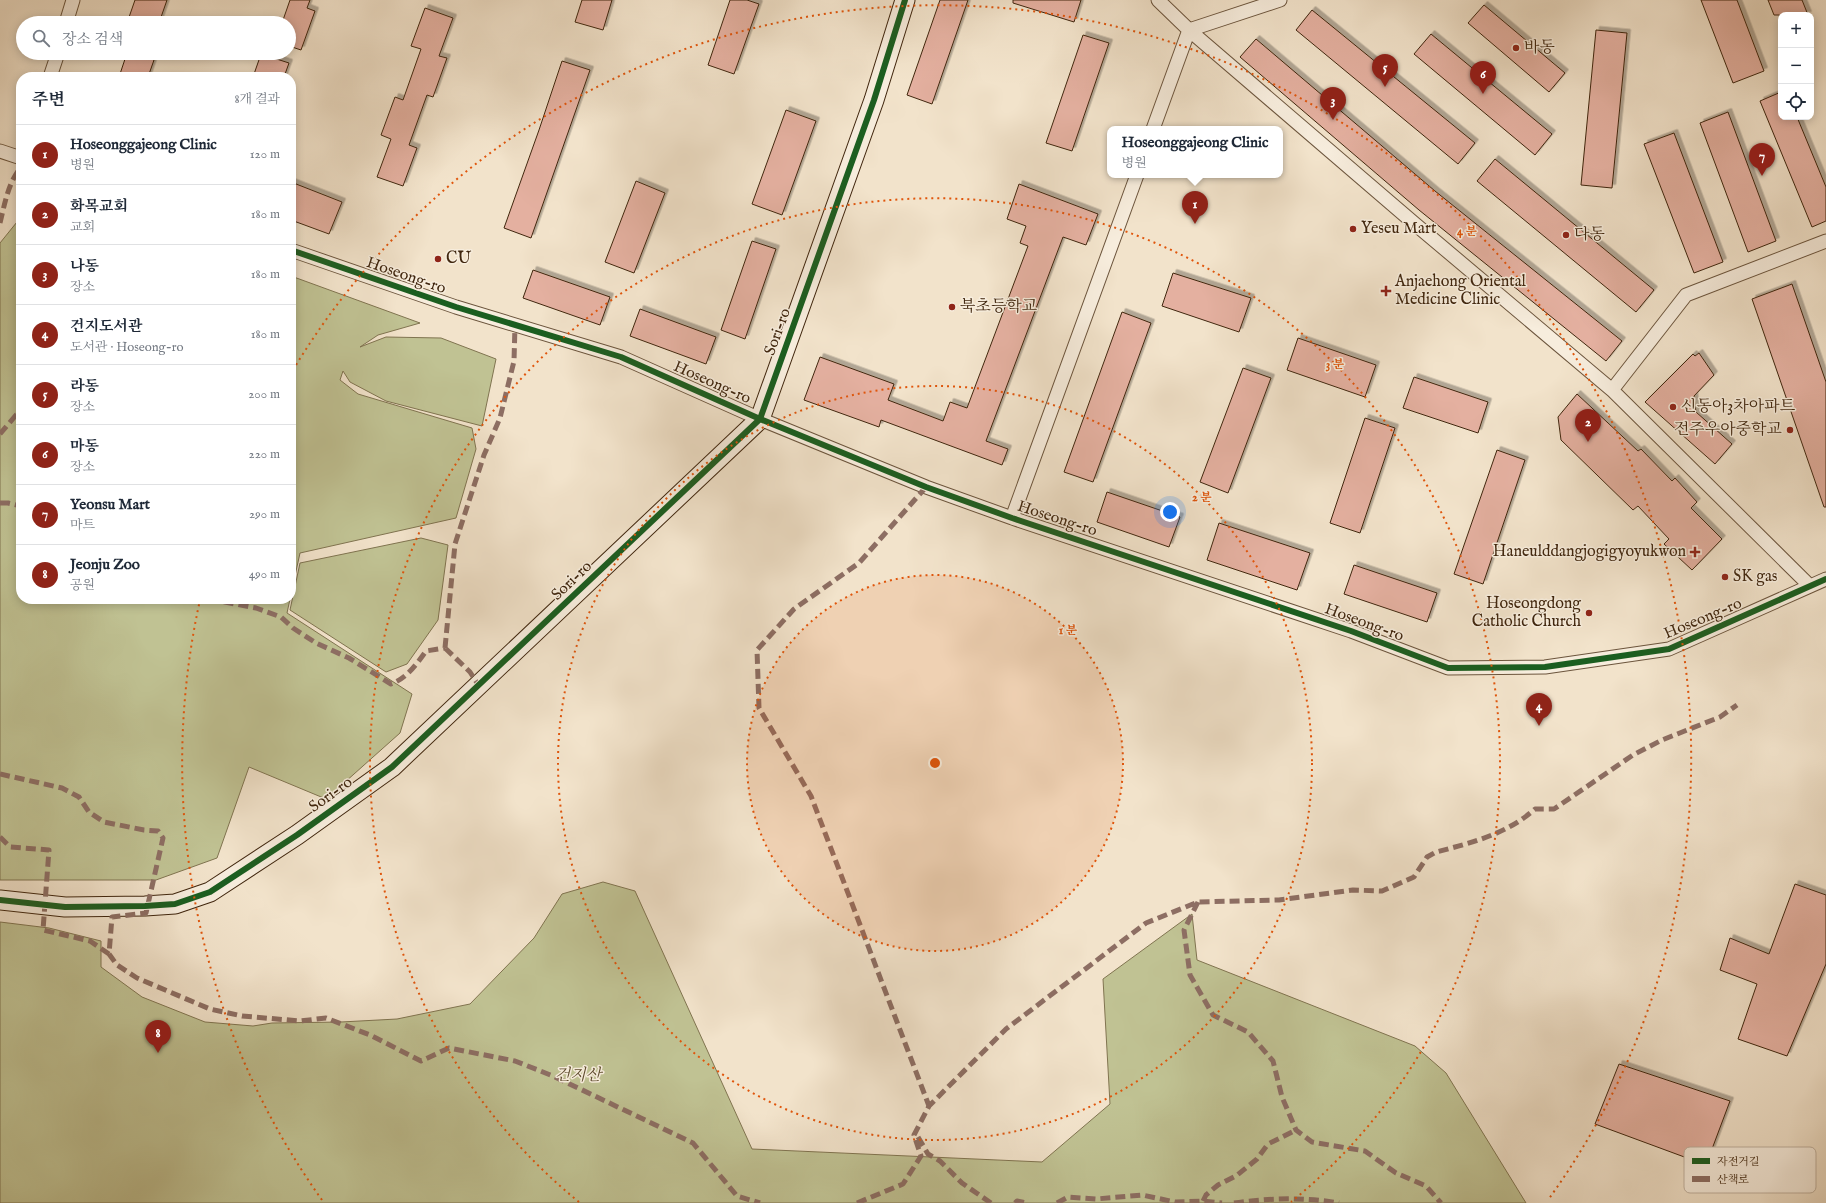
<!DOCTYPE html>
<html lang="ko">
<meta charset="utf-8">
<style>
:root{--surface:#fff;--page:#f2f2f3;--text:#1f2937;--muted:#747a83;--line:#e0e1e3;--accent:#8f2418}
body{margin:0;font-family:"IM FELL English","Noto Serif KR",serif;background:var(--page);color:var(--text)}
.controls{position:absolute;right:12px;top:12px;display:grid;overflow:hidden;border-radius:8px;box-shadow:0 2px 10px #0003}
.controls button{width:36px;height:36px;display:grid;place-items:center;padding:0;border:0;border-bottom:1px solid var(--line);background:var(--surface);color:var(--text);font:20px sans-serif}
.you{position:absolute;left:1170px;top:512px;width:14px;height:14px;margin:-10px;border:3px solid #fff;border-radius:50%;background:#1a73e8;box-shadow:0 0 0 6px #1a73e833}
.badge{display:grid;place-items:center;width:26px;height:26px;border-radius:50%;background:var(--accent);color:#fff;font-size:13px;font-weight:700}
.pin{position:absolute;translate:-50% -33px;filter:drop-shadow(0 1px 2px #0008)}
.pin::after{content:'';position:absolute;top:21px;width:14px;height:12px;background:inherit;clip-path:polygon(0 0,100% 0,50% 100%)}
.popup{position:absolute;left:1107px;top:126px;width:176px;height:52px;box-sizing:border-box;display:grid;place-content:center;border-radius:8px;background:var(--surface);filter:drop-shadow(0 1px 3px #0005);font-size:13px;white-space:nowrap;color:var(--muted)}
.popup b{font-size:15px;color:var(--text)}
.popup::after{content:'';position:absolute;left:50%;top:100%;margin-left:-8px;border:8px solid transparent;border-top-color:var(--surface)}
.list{margin:0;padding:0;list-style:none}
h2{display:flex;justify-content:space-between;align-items:center;height:52px;margin:0;padding:0 16px;font-size:17px}
h2 small{font-size:13px;font-weight:400;color:var(--muted)}
.list li{display:grid;grid-template-columns:26px 1fr auto;gap:12px;align-items:center;box-sizing:border-box;height:60px;padding:0 16px;border-top:1px solid var(--line)}
.list b{display:block;font-size:15px;white-space:nowrap}
.list p{margin:0;font-size:13px;white-space:nowrap;color:var(--muted)}
.list em{font-size:13px;font-style:normal;color:var(--muted)}
.icon{flex:none;width:22px;height:22px;fill:none;stroke:currentColor;stroke-width:2;stroke-linecap:round;stroke-linejoin:round}
.map{position:relative;flex:none;width:1826px;height:1203px;overflow:hidden}
.search{position:absolute;background:var(--surface);box-shadow:0 2px 10px #0003;left:16px;top:16px;width:280px;height:44px;display:flex;align-items:center;gap:10px;box-sizing:border-box;padding:0 14px;border-radius:22px;color:var(--muted);font-size:15px}
.panel{position:absolute;background:var(--surface);box-shadow:0 2px 10px #0003;left:16px;top:72px;width:280px;height:532px;border-radius:16px}
.map>svg:first-child{display:block}
.green{fill:#c0c293;stroke:#807450}
.building{fill:#e4b0a0;stroke:#40260e;filter:url(#shadow)}
.lines{fill:none;stroke-linecap:round;stroke-linejoin:round}
.street-casing{stroke:#6c553d;stroke-width:15}
.secondary-casing{stroke:#40260e;stroke-width:21}
.street{stroke:#f7eddd;stroke-width:13}
.secondary{stroke:#f7eddd;stroke-width:19}
.quiet{stroke:#8d6e63;stroke-width:5;stroke-dasharray:10 5;stroke-linecap:butt}
.cycleway-casing{stroke:#f7eddd;stroke-width:8}
.cycleway{stroke:#1b5e20;stroke-width:6}
.ring{fill:none;stroke:#e0560c;stroke-width:2;stroke-dasharray:2 4}
.poi-dot{fill:#8f2418;stroke:#f7eddd;stroke-width:1.5}
.labels{text-anchor:middle;dominant-baseline:central;stroke-width:3;stroke-linejoin:round;paint-order:stroke}
.poi-label{font-size:16px;fill:#40260e;stroke:#f7eddd;text-anchor:start}
.street-label{font-size:16px;fill:#40260e;stroke:#f7eddd}
.park-label{font-size:16px;font-style:italic;fill:#604d2f;stroke:#f7eddd}
.key{fill:#f7eddd;stroke:#c0b19f;stroke-width:1}
.key-label{font-size:11px;fill:#40260e}
.centre{fill:#e0560c;stroke:#f7eddd;stroke-width:2}
.ring-label{font-size:12px;text-anchor:middle;font-weight:bold;fill:#e0560c;stroke:#f7eddd;stroke-width:3;stroke-linejoin:round;paint-order:stroke}
</style>
<div class="map">
<svg width="1826" height="1203" viewBox="0 0 1826 1203">
<defs>
<filter id="shadow"><feDropShadow dx="3.5" dy="-3.5" stdDeviation="0" flood-color="#0004"/></filter>
</defs>
<rect width="100%" height="100%" fill="#f2e3cb"/>
<filter id="stains"><feTurbulence type="fractalNoise" baseFrequency=".005" numOctaves="4"/><feColorMatrix values="0 0 0 0 .2 0 0 0 0 .09 0 0 0 0 .02 0 0 0 .5 -.17"/></filter>
<radialGradient id="worn" r=".72"><stop offset=".6" stop-color="#630" stop-opacity="0"/><stop offset="1" stop-color="#630" stop-opacity=".3"/></radialGradient>
<path class="green" d="M21 217V599H290L287 613 412 694 400 733 326 799 249 767 217 858 156 880H0V243Z
M291 276 420 323 378 335 360 347 386 337 441 338 496 359 482 426 386 401 350 382 343 371 340 380 358 394 472 428 476 449 456 518 300 553 291 594Z
M421 538 448 545 438 620 407 664 386 672 290 610 300 563Z
M603 882 635 891 752 1149 1042 1162 1110 1104 1103 979 1192 914 1197 960 1415 1046 1446 1073 1526 1203H0V922L49 928 101 941V967L142 997 205 1022 253 1026 272 1023 341 1022 397 1019 470 1004 534 938 562 894Z"/>
<path class="building" d="M135 0H167L159 23H127Z
M290 0H310L307 8 315 11 301 50 289 46V23H282Z
M582 0H612L603 30 575 22Z
M730 0H747L759 4 734 74 708 65Z
M940 0H968L932 104 907 95Z
M1013 0H1081L1074 22 1013 3Z
M1701 0H1737L1764 71 1733 83Z
M1768 0H1802L1808 15H1774Z
M1484 5 1565 73 1549 92 1468 23Z
M425 8 453 18 439 56 447 58 433 97 427 95 409 145 417 148 403 186 377 177 391 139 381 135 395 97 403 100 421 49 411 46Z
M1312 10 1475 143 1458 164 1296 30Z
M1596 30 1627 33 1612 188 1581 185Z
M1431 34 1552 134 1535 155 1414 54Z
M1083 35 1109 43 1072 151 1046 143Z
M1256 39 1435 191 1622 341 1606 361 1419 210 1240 57Z
M127 53H148L147 57 154 60 148 77H119Z
M261 54 289 63 284 77H253Z
M562 61 590 70 531 238 504 228 539 130Z
M1781 92V117H1797L1826 187V221L1812 227 1760 101Z
M786 110 816 121 782 215 752 204Z
M1728 112 1776 241 1748 252 1700 123Z
M1674 133 1723 262 1694 273 1644 144Z
M1495 159 1654 290 1636 312 1477 181Z
M636 181 665 193 634 273 605 262Z
M291 182 342 202 329 234 291 220Z
M1019 184 1098 214 1086 245 1063 237 986 441 1008 449 1002 465 881 420 879 427 804 400 820 357 894 384 888 400 943 421 950 402 967 408 1028 246 1020 243 1026 226 1007 219Z
M752 241 776 249 745 339 721 330Z
M533 270 610 297 600 325 523 298Z
M1173 273 1251 298 1239 332 1162 306Z
M1792 284 1826 382V507H1824L1752 299Z
M640 309 716 337 706 364 630 336Z
M1122 312 1151 323 1093 482 1064 472Z
M1298 338 1376 365 1365 397 1287 370Z
M1699 353 1714 375 1694 396 1696 412 1732 444 1715 464 1645 402 1693 354 1695 356Z
M1243 368 1271 378 1228 493 1200 482Z
M1414 377 1488 402 1478 433 1403 408Z
M1577 394 1638 451 1641 449 1672 481 1675 478 1697 502 1691 508 1722 539 1692 570 1664 544 1669 539 1638 506 1633 510 1561 440 1558 417Z
M1365 418 1395 428 1360 533 1330 523Z
M1497 450 1525 460 1483 584 1454 574Z
M1107 492 1180 517 1169 547 1097 522Z
M1219 523 1310 553 1297 590 1207 560Z
M1354 565 1437 593 1427 622 1344 594Z
M1795 884 1826 895V964L1787 1056 1738 1039 1757 984 1720 970 1730 938 1769 954Z
M1619 1064 1730 1101 1706 1165 1595 1124Z"/>
<g class="lines">
<defs>
<path id="street" d="M1158 0 1189 30 1415 224 1612 390 1810 586
M66 23 73 0
M50 77 58 53
M1153 129 1189 30 1280 0
M0 151 21 158
M291 250 456 307 621 357 760 419 926 487 1012 518 1351 631 1448 668 1545 667 1669 649 1826 579
M1612 390 1686 295 1826 241
M1012 518 1137 175"/>
<path id="secondary" d="M0 900 65 907 145 906 175 904 210 892 297 835 392 767 760 419 874 100 905 0"/>
</defs>
<use href="#street" class="street-casing"/>
<use href="#secondary" class="secondary-casing"/>
<use href="#street" class="street"/>
<use href="#secondary" class="secondary"/>
<path class="quiet" d="M0 223C5 203 8 183 21 167
M0 434 16 415 21 413
M926 487 859 563 794 609 757 650 759 708 811 796 929 1106
M0 503H8L21 506
M209 599 256 608 281 617 293 628 316 643 349 658 391 684C407 678 416 665 426 651L445 648
M445 648 455 544 484 455 500 418 514 361 515 325
M445 648 470 672 479 686
M0 774 62 788 79 797 89 812 104 822 144 830 158 831 163 838 146 913 112 917 109 954 117 965 137 978 210 1009 242 1016 300 1021 326 1018 370 1035 421 1061 449 1048 515 1061 553 1076 693 1143 737 1196 760 1203
M0 837 10 847 49 850 43 930 90 941 109 954
M1198 902 1184 930 1190 975 1213 1015 1248 1032 1273 1061 1282 1097 1296 1130 1312 1142 1365 1151 1396 1173 1426 1186 1441 1203
M918 1137 928 1154 940 1161 962 1183 991 1203
M1203 1201 1206 1195 1218 1185 1236 1176 1257 1159 1268 1144 1296 1130
M857 1203 903 1184 921 1156 914 1135 929 1106 1006 1029 1146 923 1198 902 1279 900 1353 890 1382 891 1414 877 1427 857 1436 852C1471 843 1507 834 1535 809H1554L1633 755 1662 740 1720 717 1737 705
M1015 1203 1017 1201 1027 1203
M1057 1203 1068 1197 1096 1199 1142 1195 1175 1202 1203 1201 1222 1203
M1234 1203C1269 1198 1305 1197 1339 1203"/>
<defs>
<path id="cycleway" d="M291 250 456 307 621 357 760 419 926 487 1012 518 1351 631 1448 668 1545 667 1669 649 1826 579
M0 900 65 907 145 906 175 904 210 892 297 835 392 767 760 419 874 100 905 0"/>
</defs>
<use href="#cycleway" class="cycleway-casing"/>
<use href="#cycleway" class="cycleway"/>
</g>
<circle cx="935" cy="763" r="188" fill="#e0560c" fill-opacity=".12"/>
<g class="ring">
<circle cx="935" cy="763" r="188"/>
<circle cx="935" cy="763" r="377"/>
<path d="M579 1202A565 565 0 1 1 1291 1202"/>
<path d="M322 1200A753 753 0 0 1 200 600M293 370A753 753 0 1 1 1548 1200"/>
</g>
<g class="poi-dot">
<circle cx="1516" cy="48" r="4"/>
<circle cx="1353" cy="229" r="4"/>
<circle cx="1566" cy="235" r="4"/>
<circle cx="438" cy="259" r="4"/>
<path d="M1384 285h4v4h4v4h-4v4h-4v-4h-4v-4h4z"/>
<circle cx="952" cy="307" r="4"/>
<circle cx="1673" cy="407" r="4"/>
<circle cx="1790" cy="430" r="4"/>
<path d="M1693 546h4v4h4v4h-4v4h-4v-4h-4v-4h4z"/>
<circle cx="1725" cy="577" r="4"/>
<circle cx="1589" cy="613" r="4"/>
</g>
<g class="labels">
<g class="poi-label">
<text x="1524" y="48">바동</text>
<text x="1361" y="229">Yeseu Mart</text>
<text x="1574" y="235">다동</text>
<text x="446" y="259">CU</text>
<text x="1395" y="282">Anjaehong Oriental<tspan x="1395" dy="18">Medicine Clinic</tspan></text>
<text x="960" y="307">북초등학교</text>
<text x="1681" y="407">신동아3차아파트</text>
<text x="1782" y="430" text-anchor="end">전주우아중학교</text>
<text x="1686" y="552" text-anchor="end">Haneulddangjogigyoyukwon</text>
<text x="1733" y="577">SK gas</text>
<text x="1581" y="604" text-anchor="end">Hoseongdong<tspan x="1581" dy="18">Catholic Church</tspan></text>
</g>
<g class="street-label">
<text transform="translate(406 276) rotate(19)">Hoseong-ro</text>
<text transform="translate(778 332) rotate(-70)">Sori-ro</text>
<text transform="translate(712 383) rotate(24)">Hoseong-ro</text>
<text transform="translate(1057 519) rotate(18)">Hoseong-ro</text>
<text transform="translate(572 581) rotate(-44)">Sori-ro</text>
<text transform="translate(1703 619) rotate(-23)">Hoseong-ro</text>
<text transform="translate(1364 623) rotate(20)">Hoseong-ro</text>
<text transform="translate(331 795) rotate(-36)">Sori-ro</text>
</g>
<g class="park-label">
<text x="578" y="1076">건지산</text>
</g>
</g>
<rect x="1684" y="1147" width="132" height="46" rx="6" class="key"/>
<rect x="1692" y="1158" width="18" height="6" fill="#1b5e20"/>
<rect x="1692" y="1176" width="18" height="6" fill="#8d6e63"/>
<g class="key-label">
<text x="1717" y="1165">자전거길</text>
<text x="1717" y="1183">산책로</text>
</g>
<circle cx="935" cy="763" r="6" class="centre"/>
<g class="ring-label">
<text x="1467" y="235">4 분</text>
<text x="1335" y="368">3 분</text>
<text x="1202" y="501">2 분</text>
<text x="1068" y="634">1 분</text>
</g>
<rect width="100%" height="100%" filter="url(#stains)"/>
<rect width="100%" height="100%" fill="url(#worn)"/>
</svg>
<div class="controls">
<button>+</button>
<button>−</button>
<button><svg class="icon" aria-label="locate" viewBox="0 0 24 24"><circle cx="12" cy="12" r="6"/><path d="M12 2v4M12 18v4M2 12h4M18 12h4"/></svg></button>
</div>
<div class="you"></div>
<div class="pin badge" style="left:1195px;top:224px">1</div>
<div class="popup"><b>Hoseonggajeong Clinic</b>병원</div>
<div class="pin badge" style="left:1588px;top:442px">2</div>
<div class="pin badge" style="left:1333px;top:120px">3</div>
<div class="pin badge" style="left:1539px;top:726px">4</div>
<div class="pin badge" style="left:1385px;top:87px">5</div>
<div class="pin badge" style="left:1483px;top:94px">6</div>
<div class="pin badge" style="left:1762px;top:176px">7</div>
<div class="pin badge" style="left:158px;top:1053px">8</div>
<div class="search"><svg class="icon" aria-label="search" viewBox="0 0 24 24"><circle cx="10" cy="10" r="6"/><path d="M15 15l6 6"/></svg>장소 검색</div>
<section class="panel">
<h2>주변<small>8개 결과</small></h2>
<ul class="list">
<li><span class="badge">1</span><div><b>Hoseonggajeong Clinic</b><p>병원</p></div><em>120 m</em></li>
<li><span class="badge">2</span><div><b>화목교회</b><p>교회</p></div><em>180 m</em></li>
<li><span class="badge">3</span><div><b>나동</b><p>장소</p></div><em>180 m</em></li>
<li><span class="badge">4</span><div><b>건지도서관</b><p>도서관 · Hoseong-ro</p></div><em>180 m</em></li>
<li><span class="badge">5</span><div><b>라동</b><p>장소</p></div><em>200 m</em></li>
<li><span class="badge">6</span><div><b>마동</b><p>장소</p></div><em>220 m</em></li>
<li><span class="badge">7</span><div><b>Yeonsu Mart</b><p>마트</p></div><em>290 m</em></li>
<li><span class="badge">8</span><div><b>Jeonju Zoo</b><p>공원</p></div><em>490 m</em></li>
</ul>
</section>
</div>
